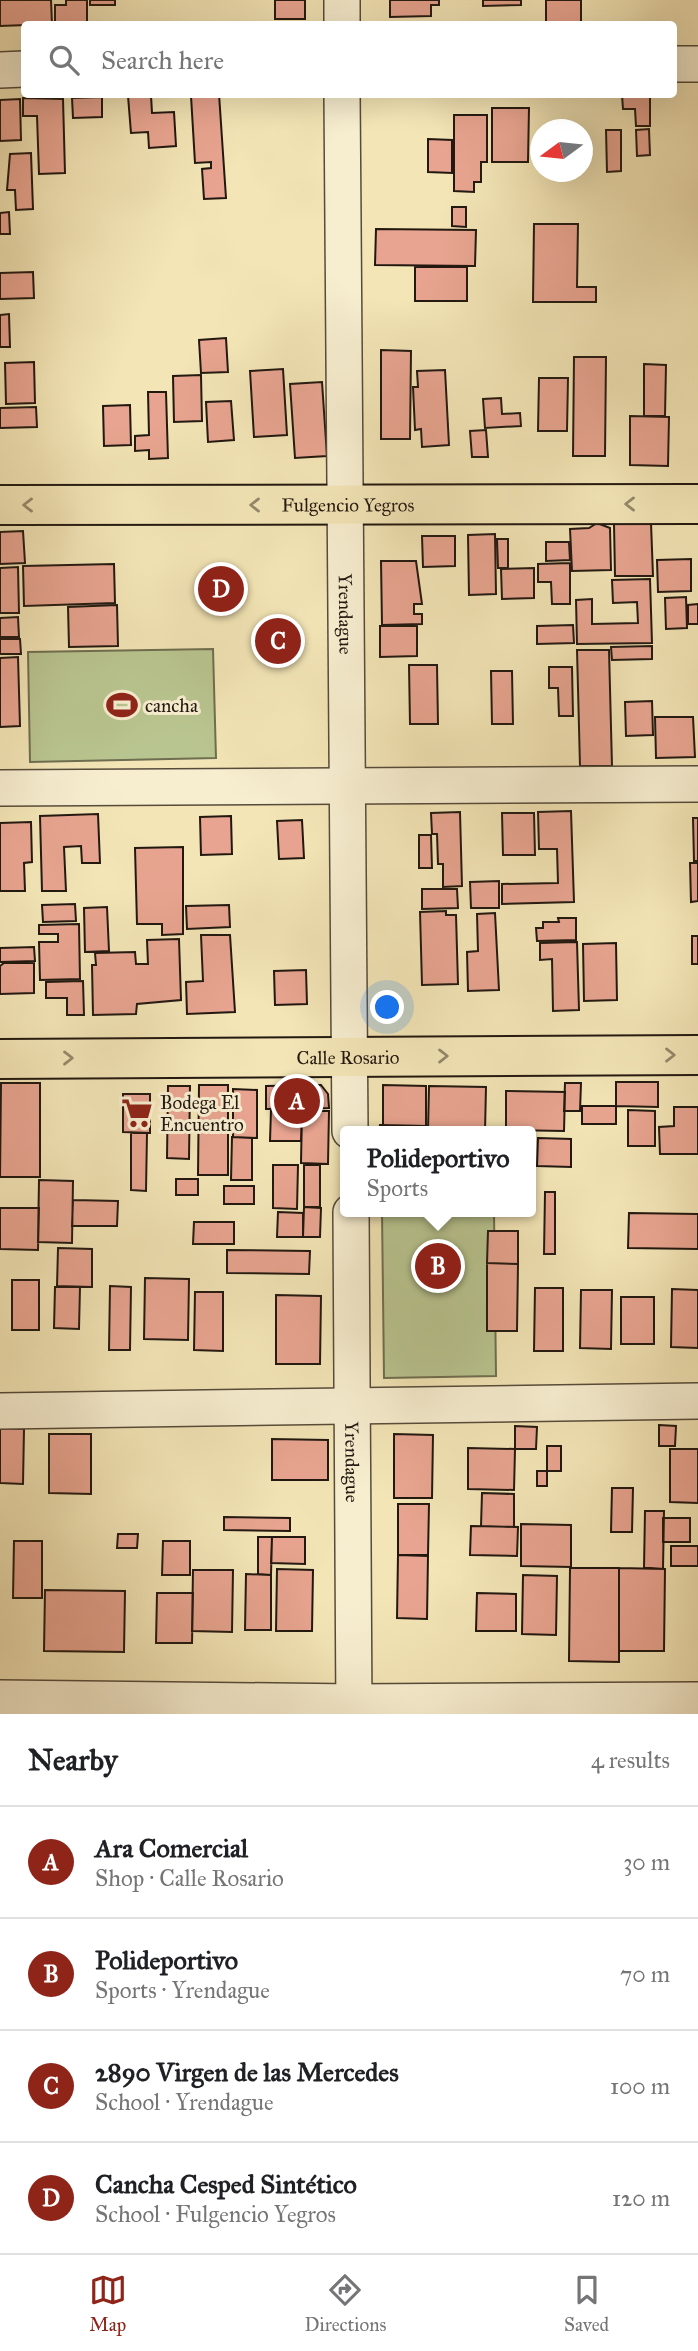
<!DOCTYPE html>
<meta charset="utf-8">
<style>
:root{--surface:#fff;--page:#f2f2f2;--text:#202124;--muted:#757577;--line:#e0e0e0;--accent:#8f2418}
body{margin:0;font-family:"IM FELL Great Primer",serif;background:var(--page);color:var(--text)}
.compass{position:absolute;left:530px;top:119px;width:63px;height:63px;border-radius:50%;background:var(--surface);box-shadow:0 7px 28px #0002;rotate:255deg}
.you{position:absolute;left:388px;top:1008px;width:24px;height:24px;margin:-18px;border:5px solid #fff;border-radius:50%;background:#1a73e8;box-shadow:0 0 0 10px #1a73e833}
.badge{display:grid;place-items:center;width:46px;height:46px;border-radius:50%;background:var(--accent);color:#fff;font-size:23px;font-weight:700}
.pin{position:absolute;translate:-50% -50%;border:4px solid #fff;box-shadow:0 2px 7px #0006}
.popup{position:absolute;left:340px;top:1126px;width:196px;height:91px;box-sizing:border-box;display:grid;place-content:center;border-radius:7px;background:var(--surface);filter:drop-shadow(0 2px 5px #0005);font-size:23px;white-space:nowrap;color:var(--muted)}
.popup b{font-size:26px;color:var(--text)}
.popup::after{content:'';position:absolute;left:50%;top:100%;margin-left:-14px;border:14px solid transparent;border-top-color:var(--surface)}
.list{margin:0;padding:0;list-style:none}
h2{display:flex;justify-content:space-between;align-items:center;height:91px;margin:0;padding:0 28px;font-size:30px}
h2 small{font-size:23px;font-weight:400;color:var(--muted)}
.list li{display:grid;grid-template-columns:46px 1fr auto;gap:21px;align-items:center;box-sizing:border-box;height:112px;padding:0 28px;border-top:2px solid var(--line)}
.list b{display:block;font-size:26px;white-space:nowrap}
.list p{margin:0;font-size:23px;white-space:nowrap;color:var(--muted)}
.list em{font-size:23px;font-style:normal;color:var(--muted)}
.icon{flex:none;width:38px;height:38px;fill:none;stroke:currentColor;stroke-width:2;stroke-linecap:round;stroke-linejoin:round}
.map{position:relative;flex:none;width:698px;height:1714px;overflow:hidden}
.search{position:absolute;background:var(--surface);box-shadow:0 7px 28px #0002;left:21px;right:21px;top:21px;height:77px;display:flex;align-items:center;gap:18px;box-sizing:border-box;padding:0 24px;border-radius:7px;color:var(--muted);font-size:26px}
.sheet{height:539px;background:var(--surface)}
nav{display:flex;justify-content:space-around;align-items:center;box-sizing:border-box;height:98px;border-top:2px solid var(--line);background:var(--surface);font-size:19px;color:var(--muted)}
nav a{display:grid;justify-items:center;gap:4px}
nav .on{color:var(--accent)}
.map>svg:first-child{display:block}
.green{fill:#b9c590;stroke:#6e6e50;stroke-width:2}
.building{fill:#e8a490;stroke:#221810;stroke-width:2}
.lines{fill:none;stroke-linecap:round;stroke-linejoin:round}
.minor-casing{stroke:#564b3a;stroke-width:38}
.major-casing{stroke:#221810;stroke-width:42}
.minor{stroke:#f7eed0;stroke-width:35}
.major{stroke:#f3e5b6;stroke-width:38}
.oneway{stroke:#95896b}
.labels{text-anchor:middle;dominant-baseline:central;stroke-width:6;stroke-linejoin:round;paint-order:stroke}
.street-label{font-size:19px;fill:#221810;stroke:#f7eed0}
.poi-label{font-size:19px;fill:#221810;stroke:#f7eed0;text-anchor:start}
</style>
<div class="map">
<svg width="698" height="1714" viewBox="0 0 698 1714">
<rect width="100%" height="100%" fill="#f3e5b6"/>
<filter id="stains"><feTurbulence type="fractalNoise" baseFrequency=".00286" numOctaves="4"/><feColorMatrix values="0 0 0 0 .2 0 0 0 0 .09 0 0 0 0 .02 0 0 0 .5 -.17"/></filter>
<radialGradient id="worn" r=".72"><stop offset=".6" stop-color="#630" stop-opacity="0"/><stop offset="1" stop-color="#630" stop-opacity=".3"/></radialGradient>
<path class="green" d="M213 649 216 758 30 762 28 652Z
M382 1212H494L496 1376 384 1378Z"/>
<path class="building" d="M0 0H51L52 24 0 26Z
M66 0H87V23L55 24V5H66Z
M90 0H115V5H90Z
M275 0H305V19H275Z
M390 0H439V5H431V16L390 17Z
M483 0H521V5L483 6Z
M546 0H581V23L546 24Z
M219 94 226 198 204 199 202 169 211 168V162L195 163 191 96Z
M650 94V126H636L635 109H623L622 95Z
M151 95 152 113 174 112 176 146 149 148 148 132 131 133 128 96Z
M102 97V117L73 118 72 98Z
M23 98 63 99 65 173 39 174 37 116H23Z
M20 99 21 140 0 141V100Z
M492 108H529L528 162H492Z
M454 115H487V162H481V182H474V192L454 191Z
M649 129 650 155 637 156 636 130Z
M606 130H621V171L607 172Z
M428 139 452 140V173L428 172Z
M31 153 33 209 16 210 15 190H7L10 154Z
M452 207H466V227L452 226Z
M9 212 10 234H0V213Z
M534 224H578L577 287H596V302H533Z
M376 229 476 230 475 266 375 265Z
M415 267H467V301H415Z
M33 272 34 298 0 299V273Z
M9 314 10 347H0V315Z
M226 338 228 372 201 373 199 340Z
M381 350 411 351 410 439H381Z
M574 357H606L605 456H573Z
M34 362 35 403 6 404 5 363Z
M644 364 666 365 665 416H644Z
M283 369 287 435 254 437 250 371Z
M445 370 449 445 422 447 421 429 415 430 413 387H418L417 371Z
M201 375 202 421 174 422 173 376Z
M539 378H568L567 431H538Z
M322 382 327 456 295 458 290 384Z
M148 392H166L168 458 149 459V450L135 451V436L149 435Z
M501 398 502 414 520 413 521 426 485 428 483 399Z
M231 401 234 440 208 442 206 402Z
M130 405 131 445 104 446 103 406Z
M36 407 37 427 0 428V408Z
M630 416 669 417 668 466 630 465Z
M486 430 488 457H472L470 431Z
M597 523 610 528 611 570 572 571 570 529 589 528Z
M651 523 653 576H615L614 524Z
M23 531 25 563 0 564V532Z
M495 534 496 594 469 595 468 535Z
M422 536H455V566L423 567Z
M497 539H508V568H498Z
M546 542H569L570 560 546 561Z
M691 559V591L658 592 657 560Z
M381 561H416L422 604H414V614H422V624L382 625Z
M570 563V604H552L551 582H538V564Z
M114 564 115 603 24 606 23 566Z
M18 567 19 613H0V568Z
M534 568V598L502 599 501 569Z
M650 579 652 643 577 644 576 600 592 599V624L638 623 637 602 613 603 612 580Z
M686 597 687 628 666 629 665 598Z
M698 604V624H688V605Z
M117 605 118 646 69 647 68 607Z
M18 617 19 637H0V618Z
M573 625 574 643 537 644V626Z
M380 626H417V656L380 657Z
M0 639H20L21 654H0Z
M652 646V659L612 660 611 647Z
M577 650H609L612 766H580Z
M18 657 20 726 0 727V658Z
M409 665H437L438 724H410Z
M549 667H572L573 716H559L558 688H549Z
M491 671H512L513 724H492Z
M652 701 653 735 626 736 625 702Z
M655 717H693L695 757 656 758Z
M571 811 574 902 502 904V884L558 883 557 849H539L538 812Z
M460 812 462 886 443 887V864H438L437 834H432L431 813Z
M502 813H534L535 855H503Z
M98 814 100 863H82L81 846 64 847 66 891H42L40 816Z
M231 816 232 854 201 855 200 817Z
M693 818H698V861H694Z
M302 820 304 858 279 859 277 821Z
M31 822 32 862 24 863 25 891H0V823Z
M419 835H431L432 868H419Z
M183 847V934L162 935V924H137L135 848Z
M690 863H698V901L691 902Z
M499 881V908H471L470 882Z
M422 889H457L458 908 422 909Z
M75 904 76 921 43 922 42 905Z
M229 905 230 927 187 929 186 906Z
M107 907 109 951 85 952 84 908Z
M446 911V915H456L458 984 422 985 420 912Z
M495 913 499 990 468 991 467 952 478 951 477 914Z
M558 918H576V940L537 941 536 928H543V922H559Z
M79 924 80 979 40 980 39 942H58V934H39V925Z
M201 935H230L235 1012 187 1014 186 982 203 981Z
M692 936H698V964H692Z
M179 939 181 1000 137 1004 136 1014 93 1015 92 965H96L95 953 135 952 136 964H148L147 940Z
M577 942 579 1010 553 1011 552 959 540 960V943Z
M616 943 617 1000 584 1001 583 944Z
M34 947 35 961 0 962V948Z
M4 963H34V993L0 994V966Z
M306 970 307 1004 275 1005 274 971Z
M83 981 84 1015H67V998H46V982Z
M616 1082H658V1107L616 1106Z
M1 1083H40V1177H0Z
M565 1083H581L580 1111H564Z
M199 1085H228V1175H198Z
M321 1085 328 1094 329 1108 266 1109V1086Z
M383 1085 426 1086V1126L383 1125Z
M168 1086H190L189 1159 167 1158Z
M429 1086 486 1087 485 1131H428Z
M233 1089 257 1090V1138L233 1137Z
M506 1091 565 1092 564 1131 506 1130Z
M123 1094H150V1133L123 1132Z
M582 1106H616V1124H582Z
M674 1107H698V1154H660L659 1127 674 1126Z
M271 1110 302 1111 301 1141H270Z
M628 1110 655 1111V1146H628Z
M302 1111H329L328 1164 301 1163Z
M380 1125 426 1126 425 1131H379Z
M131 1133H147L146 1191 131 1190Z
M232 1137 252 1138V1180H231Z
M538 1138 571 1139V1167L537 1166Z
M273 1165H298L297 1209 273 1208Z
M304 1165H320V1207H304Z
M176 1179H198V1195H176Z
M39 1180 73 1181 72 1243 38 1242Z
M224 1186H254V1204H224Z
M545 1192H555V1254H544Z
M73 1200 118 1201 117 1226H72Z
M304 1207 321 1208 320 1237H303Z
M0 1208H39L38 1250 0 1249Z
M278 1212 303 1213V1237H277Z
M629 1213 698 1214V1249L628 1248Z
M194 1222H234V1244H193Z
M488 1231H518V1264L487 1263Z
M58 1248 92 1249V1287L57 1286Z
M227 1250 310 1251 309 1274 227 1273Z
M487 1263 518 1264 517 1331H487Z
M145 1278 189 1279 188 1340 144 1339Z
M12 1280H39V1330H12Z
M110 1286 131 1287 130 1350H109Z
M55 1287H80L79 1329 54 1328Z
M535 1288H563V1351H534Z
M672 1289 698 1290V1348L671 1347Z
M581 1290H612L611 1349 580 1348Z
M195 1292H223V1351L194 1350Z
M276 1295 321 1296 320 1364H276Z
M621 1297H654V1344H621Z
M659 1425 676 1426 675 1446H659Z
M515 1426 537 1427 536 1449H515Z
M0 1428 24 1429 23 1484 0 1483Z
M49 1434H91V1494L49 1493Z
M394 1434 433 1435 432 1498H394Z
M272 1439 328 1440V1480H272Z
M547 1446H561V1471H547Z
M468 1448 515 1449 514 1490 468 1489Z
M670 1449H698V1503L670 1502Z
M537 1471H547V1486H537Z
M612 1488H633L632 1532H611Z
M482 1493 514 1494V1527L481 1526Z
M398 1504H429L428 1555H398Z
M645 1511H664L663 1569 644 1568Z
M224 1517 290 1518V1531L224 1530Z
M663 1518H690V1542H663Z
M521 1524 571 1525V1567L521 1566Z
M471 1526 518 1527 517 1556 470 1555Z
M118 1534H138L137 1548H117Z
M258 1537H272L271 1575 258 1574Z
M272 1537H305V1564L271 1563Z
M14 1541H42V1598H13Z
M163 1541H190V1575H162Z
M671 1546H698V1566H671Z
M398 1555 428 1556 427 1619 397 1618Z
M570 1568H619V1662L569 1661Z
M619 1568 665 1569 664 1651H619Z
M277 1569 313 1570 312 1631H276Z
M193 1570H233L232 1632 192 1631Z
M246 1574 271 1575V1630H245Z
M523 1575 557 1576 556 1635 522 1634Z
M45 1590 125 1591 124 1652 44 1651Z
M157 1593H193L192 1643H156Z
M477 1593 516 1594V1631H476Z"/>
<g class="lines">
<defs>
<g id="minor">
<path d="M342 0V24"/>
<path d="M674 64H698"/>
<path d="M0 70 24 69"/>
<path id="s1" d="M342 94 350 1131"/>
<path d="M0 788 698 784"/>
<path id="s2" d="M351 1212 354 1714"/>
<path d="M0 1411 698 1401"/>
<path d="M0 1698 354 1702 698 1700"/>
</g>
<g id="major">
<path id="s3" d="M0 505 698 504"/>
<path id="s4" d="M0 1059 698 1055"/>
</g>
</defs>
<use href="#minor" class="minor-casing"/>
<use href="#major" class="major-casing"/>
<use href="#minor" class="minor"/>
<use href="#major" class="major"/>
</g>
<defs><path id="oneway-chevron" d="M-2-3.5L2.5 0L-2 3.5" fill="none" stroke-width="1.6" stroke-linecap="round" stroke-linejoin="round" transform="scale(1.75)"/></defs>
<g class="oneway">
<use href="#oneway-chevron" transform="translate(630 504) rotate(180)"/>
<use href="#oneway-chevron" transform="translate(28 505) rotate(180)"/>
<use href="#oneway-chevron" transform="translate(255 505) rotate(180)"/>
<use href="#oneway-chevron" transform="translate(670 1055)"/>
<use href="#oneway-chevron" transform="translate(443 1056)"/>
<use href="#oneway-chevron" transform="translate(68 1058)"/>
</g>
<defs>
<symbol id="stadium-bare" viewBox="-9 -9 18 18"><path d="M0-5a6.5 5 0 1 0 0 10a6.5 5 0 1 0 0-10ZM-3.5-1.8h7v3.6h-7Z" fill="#8f2418" stroke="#f7eed0" stroke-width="2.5" paint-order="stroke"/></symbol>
<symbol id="supermarket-bare" viewBox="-9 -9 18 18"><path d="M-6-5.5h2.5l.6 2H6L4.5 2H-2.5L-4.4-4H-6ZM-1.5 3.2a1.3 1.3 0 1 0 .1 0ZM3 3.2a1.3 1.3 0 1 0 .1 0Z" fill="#8f2418" stroke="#f7eed0" stroke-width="2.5" paint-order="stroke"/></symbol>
</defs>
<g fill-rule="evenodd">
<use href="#stadium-bare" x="100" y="683" width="44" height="44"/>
<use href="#supermarket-bare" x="115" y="1091" width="44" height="44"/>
</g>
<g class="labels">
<g class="street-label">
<text stroke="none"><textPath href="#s3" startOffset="348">Fulgencio Yegros</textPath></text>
<text stroke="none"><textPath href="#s1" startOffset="520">Yrendague</textPath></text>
<text stroke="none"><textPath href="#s4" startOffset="348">Calle Rosario</textPath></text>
<text stroke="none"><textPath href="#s2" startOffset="250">Yrendague</textPath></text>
</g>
<g class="poi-label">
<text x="145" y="705">cancha</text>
<text x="160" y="1102">Bodega El<tspan x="160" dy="22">Encuentro</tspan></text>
</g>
</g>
<rect width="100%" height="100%" filter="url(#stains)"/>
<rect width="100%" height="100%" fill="url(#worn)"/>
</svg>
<svg class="compass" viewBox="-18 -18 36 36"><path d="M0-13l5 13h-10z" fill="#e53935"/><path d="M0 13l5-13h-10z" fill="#757577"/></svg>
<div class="you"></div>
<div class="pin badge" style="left:297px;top:1101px">A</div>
<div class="pin badge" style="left:438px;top:1266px">B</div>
<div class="popup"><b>Polideportivo</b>Sports</div>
<div class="pin badge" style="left:278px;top:641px">C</div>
<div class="pin badge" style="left:221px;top:589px">D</div>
<div class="search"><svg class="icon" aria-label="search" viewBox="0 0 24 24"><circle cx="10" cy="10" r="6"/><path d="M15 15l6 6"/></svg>Search here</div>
</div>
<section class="sheet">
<h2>Nearby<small>4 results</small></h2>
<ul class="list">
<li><span class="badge">A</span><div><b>Ara Comercial</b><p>Shop · Calle Rosario</p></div><em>30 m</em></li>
<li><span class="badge">B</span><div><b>Polideportivo</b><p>Sports · Yrendague</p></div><em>70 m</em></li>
<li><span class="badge">C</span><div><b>2890 Virgen de las Mercedes</b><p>School · Yrendague</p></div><em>100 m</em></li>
<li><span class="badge">D</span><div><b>Cancha Cesped Sintético</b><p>School · Fulgencio Yegros</p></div><em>120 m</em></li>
</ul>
</section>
<nav>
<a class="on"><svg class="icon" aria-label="map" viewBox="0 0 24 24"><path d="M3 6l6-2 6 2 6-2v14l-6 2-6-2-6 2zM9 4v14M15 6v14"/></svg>Map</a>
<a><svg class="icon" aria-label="directions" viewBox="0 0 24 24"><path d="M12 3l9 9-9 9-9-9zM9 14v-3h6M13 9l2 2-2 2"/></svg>Directions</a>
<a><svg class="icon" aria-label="saved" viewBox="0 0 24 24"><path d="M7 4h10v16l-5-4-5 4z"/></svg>Saved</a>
</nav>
